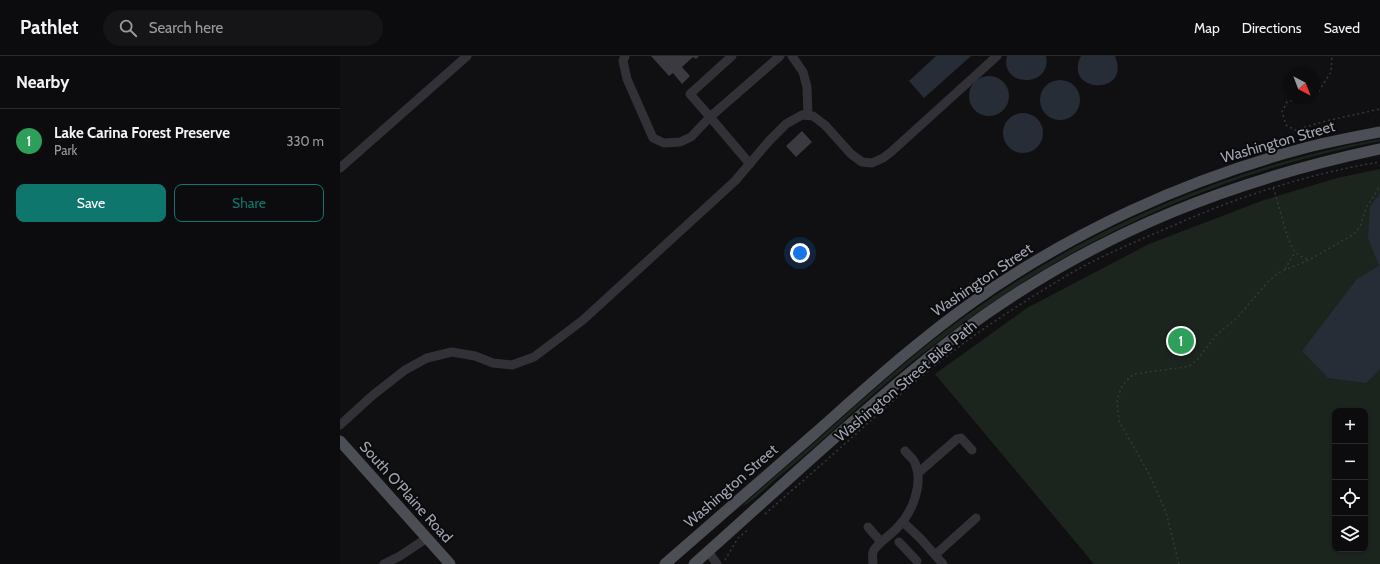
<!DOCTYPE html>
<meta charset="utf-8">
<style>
:root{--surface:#0c0c0e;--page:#151517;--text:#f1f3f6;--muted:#9a9b9e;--line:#2c2c2e;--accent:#0f766e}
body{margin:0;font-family:Cabin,sans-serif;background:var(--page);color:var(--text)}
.controls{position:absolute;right:12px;bottom:12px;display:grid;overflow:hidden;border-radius:8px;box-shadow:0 1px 3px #0004}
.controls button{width:36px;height:36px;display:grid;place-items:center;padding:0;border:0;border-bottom:1px solid var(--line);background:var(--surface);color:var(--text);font:20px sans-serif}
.compass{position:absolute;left:944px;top:12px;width:36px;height:36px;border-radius:50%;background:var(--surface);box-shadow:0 1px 3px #0004;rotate:138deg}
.you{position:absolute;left:460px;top:197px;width:14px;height:14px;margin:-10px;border:3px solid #fff;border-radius:50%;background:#1a73e8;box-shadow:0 0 0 6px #1a73e833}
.badge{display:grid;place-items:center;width:26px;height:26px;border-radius:50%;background:var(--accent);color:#fff;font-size:13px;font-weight:700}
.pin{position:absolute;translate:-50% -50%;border:2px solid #fff;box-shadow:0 1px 4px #0006}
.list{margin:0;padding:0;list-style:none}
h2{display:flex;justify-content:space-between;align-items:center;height:52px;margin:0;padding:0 16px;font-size:17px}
h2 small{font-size:13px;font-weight:400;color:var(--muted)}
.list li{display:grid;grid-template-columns:26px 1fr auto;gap:12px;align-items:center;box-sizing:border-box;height:64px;padding:0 16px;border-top:1px solid var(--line)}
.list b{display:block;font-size:15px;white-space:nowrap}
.list p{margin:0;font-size:13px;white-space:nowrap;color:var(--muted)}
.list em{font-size:13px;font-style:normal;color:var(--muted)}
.actions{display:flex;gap:8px;padding:12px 16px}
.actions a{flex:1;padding:9px 0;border:1px solid var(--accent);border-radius:8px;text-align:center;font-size:14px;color:var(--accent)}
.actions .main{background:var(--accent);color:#fff}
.icon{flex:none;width:22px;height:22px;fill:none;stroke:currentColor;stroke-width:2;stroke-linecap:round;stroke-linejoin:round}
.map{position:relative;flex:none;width:1040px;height:508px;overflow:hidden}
header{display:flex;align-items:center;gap:24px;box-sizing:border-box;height:56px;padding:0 20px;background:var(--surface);border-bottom:1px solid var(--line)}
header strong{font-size:19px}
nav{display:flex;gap:22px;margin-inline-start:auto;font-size:14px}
.search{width:280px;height:36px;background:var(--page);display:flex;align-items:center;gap:10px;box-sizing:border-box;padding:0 14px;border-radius:22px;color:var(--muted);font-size:15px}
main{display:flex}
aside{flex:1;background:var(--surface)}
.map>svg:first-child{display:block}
.green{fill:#1c241e;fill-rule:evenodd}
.water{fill:#262d36}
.building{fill:#3a3a40}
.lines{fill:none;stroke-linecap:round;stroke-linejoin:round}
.path{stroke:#37383e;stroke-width:1.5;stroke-dasharray:2 3;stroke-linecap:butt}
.minor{stroke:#313137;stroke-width:9}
.major{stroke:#4c4e56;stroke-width:11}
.labels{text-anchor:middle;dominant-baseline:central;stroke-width:4;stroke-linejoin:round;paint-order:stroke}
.street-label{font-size:15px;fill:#a0a4b4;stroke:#0b0b0c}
</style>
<header>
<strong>Pathlet</strong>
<div class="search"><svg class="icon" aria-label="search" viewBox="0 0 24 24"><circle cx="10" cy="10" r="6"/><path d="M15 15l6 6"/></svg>Search here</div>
<nav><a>Map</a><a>Directions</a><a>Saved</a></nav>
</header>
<main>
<aside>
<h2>Nearby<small></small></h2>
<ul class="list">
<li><span class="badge" style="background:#2e9e5b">1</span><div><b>Lake Carina Forest Preserve</b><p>Park</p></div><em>330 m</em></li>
</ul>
<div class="actions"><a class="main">Save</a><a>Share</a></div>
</aside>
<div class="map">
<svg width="1040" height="508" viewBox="0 0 1040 508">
<rect width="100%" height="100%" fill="#101012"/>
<path class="green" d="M1040 83V85C861 120 708 195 567 310 522 346 481 387 436 423 427 431 411 447 402 450 435 420 470 391 503 361 539 329 574 298 613 269 739 175 886 112 1040 83Z
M1040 113V508H754L595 318 687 252 809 188 924 144 997 122ZM995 355H1025V493H995Z"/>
<path class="water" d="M596 0H631L584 42 569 25Z
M667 0H706C713 32 659 32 667 0Z
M741 0H775C792 41 722 37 741 0Z
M629 40a20 20 0 1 1 40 0a20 20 0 1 1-40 0Z
M700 44a20 20 0 1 1 40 0a20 20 0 1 1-40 0Z
M663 77a20 20 0 1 1 40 0a20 20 0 1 1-40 0Z
M1040 137V313L1026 327 988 322 962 295 1017 223 1039 210 1028 182 1030 151Z"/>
<path class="building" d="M311 0H359L356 3 353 1 342 11 350 20 342 28 333 17 329 20Z
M462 75 472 86 456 101 446 90Z"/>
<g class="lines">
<path class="path" d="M974 37 979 35 991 16 992 0
M962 42 947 46 942 56 946 69 955 74 986 65 1040 53
M933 132C940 149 945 182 955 196 959 200 964 202 969 204
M945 213 955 196
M425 458C459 428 494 398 528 367 560 339 593 309 628 284 661 260 696 238 731 217 763 199 797 185 830 171 897 141 967 118 1040 106
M385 504 398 482 409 473
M839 508 826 456 809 418 779 365 777 345 781 332 787 324 794 318 845 311 851 309 857 304 878 277 896 263 927 227 938 217 969 204 1014 178 1020 171 1026 152 1040 130"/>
<path class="minor" d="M285 0 283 5 287 23 313 82 324 87 340 86 351 81 370 61 410 108
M392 0 350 38 370 61 440 0
M452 0 463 16 467 31 468 59
M0 112 127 0
M0 369 33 339 65 314 87 302 112 296 135 300 153 307 172 309 194 301 243 264 395 125 429 85 446 68 462 59 473 60 485 69 511 98 522 106 532 107 543 102 551 96 657 0
M578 417 617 383 621 382 632 394
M563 466 580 482 603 508
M528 471 541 486
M559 486 577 505
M368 495 377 508
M595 499 636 462
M44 508 60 500 87 482
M533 508C533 504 532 499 533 496 535 489 552 478 557 472 572 457 584 428 575 407 573 402 568 399 565 395"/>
<path class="major" d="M0 385 110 508
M325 508C374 465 424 422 473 379 525 333 576 286 634 245 732 176 845 124 961 93 987 86 1014 81 1040 76
M354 508C408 460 461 411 516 363 558 326 600 290 646 258 768 173 895 124 1040 93"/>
</g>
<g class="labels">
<g class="street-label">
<text transform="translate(938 86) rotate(-16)">Washington Street</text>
<text transform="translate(642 224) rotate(-34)">Washington Street</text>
<text transform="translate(566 325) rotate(-40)">Washington Street Bike Path</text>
<text transform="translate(391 430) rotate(-41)">Washington Street</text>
<text transform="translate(66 436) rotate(48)">South O'Plaine Road</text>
</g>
</g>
</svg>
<div class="controls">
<button>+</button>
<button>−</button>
<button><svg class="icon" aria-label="locate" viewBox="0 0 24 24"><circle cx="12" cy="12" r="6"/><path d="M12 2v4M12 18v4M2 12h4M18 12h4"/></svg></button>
<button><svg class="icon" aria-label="layers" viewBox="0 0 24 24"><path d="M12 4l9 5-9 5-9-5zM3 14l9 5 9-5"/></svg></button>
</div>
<svg class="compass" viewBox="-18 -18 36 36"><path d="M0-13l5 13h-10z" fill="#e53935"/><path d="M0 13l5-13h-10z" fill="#9a9b9e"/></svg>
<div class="you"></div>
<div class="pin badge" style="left:841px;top:285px;background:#2e9e5b">1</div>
</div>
</main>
